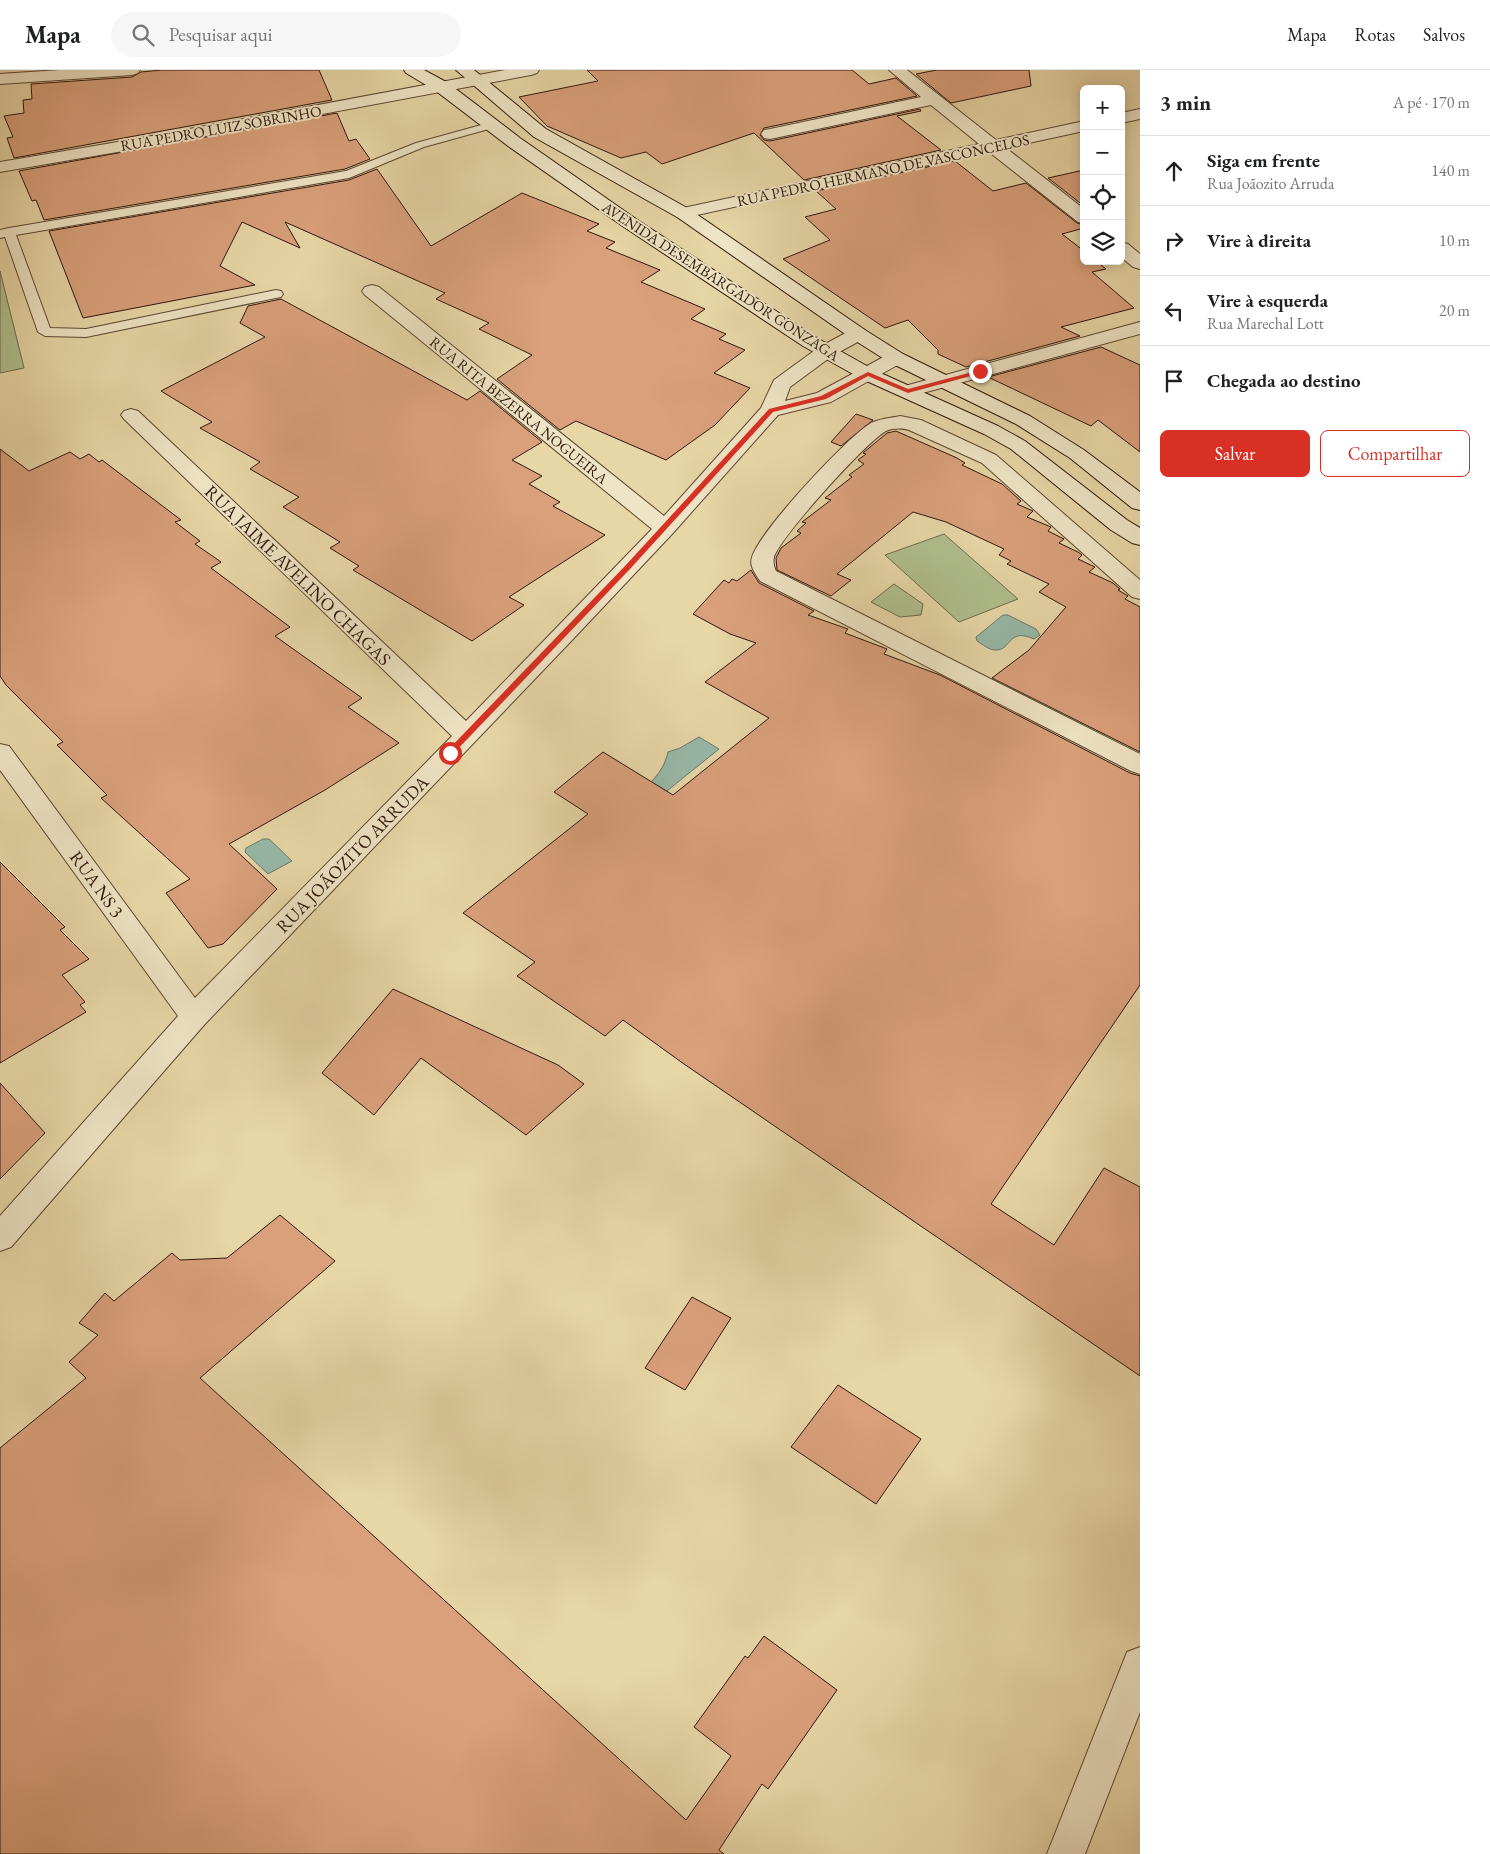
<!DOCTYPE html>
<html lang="pt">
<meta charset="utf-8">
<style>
:root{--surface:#fff;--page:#f6f6f6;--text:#202124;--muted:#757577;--line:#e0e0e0;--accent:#d93025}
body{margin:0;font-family:"EB Garamond",serif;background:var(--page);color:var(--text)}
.controls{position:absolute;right:15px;top:15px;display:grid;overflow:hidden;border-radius:8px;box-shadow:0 2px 12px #0003}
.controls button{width:45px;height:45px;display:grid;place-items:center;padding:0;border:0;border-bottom:1px solid var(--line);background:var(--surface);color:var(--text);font:25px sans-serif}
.stop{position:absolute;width:15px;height:15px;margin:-11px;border:4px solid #d93025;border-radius:50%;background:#fff}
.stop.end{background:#d93025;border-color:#fff;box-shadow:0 1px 5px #0008}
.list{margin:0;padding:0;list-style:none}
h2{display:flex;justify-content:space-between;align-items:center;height:65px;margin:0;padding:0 20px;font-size:21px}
h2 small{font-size:16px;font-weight:400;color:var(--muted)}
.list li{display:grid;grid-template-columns:32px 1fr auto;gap:15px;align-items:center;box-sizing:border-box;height:70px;padding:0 20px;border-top:1px solid var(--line)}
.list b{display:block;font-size:19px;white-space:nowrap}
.list p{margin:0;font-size:16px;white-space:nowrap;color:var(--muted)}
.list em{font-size:16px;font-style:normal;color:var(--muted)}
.actions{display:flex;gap:10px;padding:15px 20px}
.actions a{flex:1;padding:11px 0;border:1px solid var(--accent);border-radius:8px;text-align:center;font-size:18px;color:var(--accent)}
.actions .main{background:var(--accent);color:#fff}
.icon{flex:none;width:28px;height:28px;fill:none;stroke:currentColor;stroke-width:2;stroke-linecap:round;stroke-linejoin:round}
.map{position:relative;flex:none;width:1140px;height:1784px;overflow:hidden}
header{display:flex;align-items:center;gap:30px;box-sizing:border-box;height:70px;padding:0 25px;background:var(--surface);border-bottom:1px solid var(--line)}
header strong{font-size:24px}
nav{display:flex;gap:28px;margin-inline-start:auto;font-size:18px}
.search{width:350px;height:45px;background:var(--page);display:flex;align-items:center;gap:12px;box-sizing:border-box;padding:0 18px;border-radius:28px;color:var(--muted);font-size:19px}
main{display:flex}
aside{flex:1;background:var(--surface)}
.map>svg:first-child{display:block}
.green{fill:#afbf8c;stroke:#6f6a4c}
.water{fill:#97b9a9;stroke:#6d786a}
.building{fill:#d9a07b;stroke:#2f160b}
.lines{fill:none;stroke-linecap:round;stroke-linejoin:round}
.service-casing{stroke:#5d4632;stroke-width:2}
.minor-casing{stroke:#5d4632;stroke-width:2}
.tertiary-casing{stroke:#5d4632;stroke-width:2}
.secondary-casing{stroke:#2f160b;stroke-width:2}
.service{fill:#efe4c5;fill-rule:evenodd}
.minor{fill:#efe4c5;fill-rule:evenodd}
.tertiary{fill:#efe4c5;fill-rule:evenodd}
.secondary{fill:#efe4c5;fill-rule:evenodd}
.route{fill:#d93025}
.labels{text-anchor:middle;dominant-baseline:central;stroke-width:4;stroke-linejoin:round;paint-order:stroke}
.far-street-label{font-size:15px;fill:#2f160b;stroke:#efe4c5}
.street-label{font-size:18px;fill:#2f160b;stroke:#efe4c5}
</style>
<header>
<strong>Mapa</strong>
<div class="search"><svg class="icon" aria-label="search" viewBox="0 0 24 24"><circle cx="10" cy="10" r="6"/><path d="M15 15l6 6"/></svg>Pesquisar aqui</div>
<nav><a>Mapa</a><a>Rotas</a><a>Salvos</a></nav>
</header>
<main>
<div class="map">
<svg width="1140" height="1784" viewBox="0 0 1140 1784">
<rect width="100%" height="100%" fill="#e7d6a6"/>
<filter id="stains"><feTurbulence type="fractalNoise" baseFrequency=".004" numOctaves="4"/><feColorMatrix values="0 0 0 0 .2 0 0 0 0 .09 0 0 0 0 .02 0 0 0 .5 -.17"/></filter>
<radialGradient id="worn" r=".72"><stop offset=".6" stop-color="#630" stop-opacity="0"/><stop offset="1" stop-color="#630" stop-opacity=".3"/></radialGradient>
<path class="green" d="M0 201 24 298 0 303Z
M944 464 1018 529 959 552 885 485Z
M894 514 923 534 921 545 900 547 871 532Z"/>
<path class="water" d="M1003 545H1008L1036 559 1040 565 1034 569C1007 557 1012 581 995 580 989 580 982 574 977 571L976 567Z
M699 667 719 679 647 737 650 713C659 704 665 695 668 682L680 678Z
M263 769H269L292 791 268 804 245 782 246 778Z"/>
<path class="building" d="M162 0H319L332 30 14 88 7 68 13 67 4 46 24 43 23 30 32 29 31 14 132 7 141 2Z
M587 0H852L869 14 896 8 917 26 764 58 760 65 764 70 770 71 920 39 921 41 897 46 941 80 804 110 754 63 662 94 646 82 621 88 547 56 519 27 598 11Z
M937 0H1029L1031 16 951 33 916 4Z
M337 43 349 71 356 69 370 89 345 99 44 150 36 130 32 131 19 101Z
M955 91 993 121 1026 113 1077 153 1084 155V158L1062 164 1084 181V191H1096L1106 199 1092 202 1134 238 1061 257 1080 266 966 297 938 284V280L908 250 885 258 783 189 830 170 805 147 836 139 816 121Z
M377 99 431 176 522 123 599 154 587 161 615 172 606 178 660 200 641 212 705 239 691 249 726 264 719 269 745 280 714 303 750 318 715 355 666 390 576 351 560 360 497 309 532 285 479 259 489 253 436 229 445 223 285 152 300 178 242 152 220 196 255 215 83 248 49 161 349 110Z
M1084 100V136L1048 108Z
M281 229 467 330 480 321 542 372 512 390 542 406 529 414 560 432 553 436 605 465 509 527 524 535 472 571 353 500 359 496 330 478 340 472 283 437 299 427 250 399 260 392 200 358 212 352 161 321 265 267 240 253 248 236Z
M1101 277 1140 295V382L1098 350 1091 356 988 307Z
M856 344 873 350 841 376 831 372Z
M896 361 957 388 965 393 962 395 1002 414 1021 431 1017 434 1033 441 1027 447 1051 457 1048 461 1064 469 1059 473 1078 482 1082 485 1078 489 1095 497 1089 502 1113 513 1120 519 1118 520 1128 526 1125 529 1140 537V682L992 608 1029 580 1066 537 1039 522 1049 514 1007 494 1011 491 999 485 1004 479 946 452 913 442 837 504 851 510 831 526 777 500 776 488 781 478 801 463 797 461 806 453 802 452 831 430 825 428 852 407 849 405 864 394 858 390 866 384 863 383 887 363Z
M0 379 29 401 70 382 80 389 89 384 99 392 102 390 181 450 175 452 200 471 195 474 221 492 211 498 290 557 275 566 362 628 348 637 399 673 325 720 229 774 277 819 223 874 208 878 166 823 190 809 101 728 107 725 57 675 63 672 6 615 0 606Z
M751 500 759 513 814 541 808 545 848 559 845 563 887 579 884 584 940 605 1130 703 1140 706V915L991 1134 1054 1175 1104 1098 1140 1117V1306L684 994 623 950 605 966 517 906 535 892 463 843 588 744 554 722 603 682 673 725 769 648 705 612 756 573 730 564 693 544 724 510 729 513 732 509 737 511Z
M0 792 65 857 60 860 89 889 62 905 85 932 80 935 86 942 0 993Z
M393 919 558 995 584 1014 526 1065 421 988 374 1045 322 1003Z
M0 1013 45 1063 0 1109Z
M280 1145 335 1191 200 1308 686 1750 731 1686 694 1657 745 1586 748 1588 764 1566 837 1620 768 1719 762 1714 719 1780 724 1784H0V1378L86 1308 69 1292 98 1265 79 1253 105 1223 114 1231 172 1183 180 1190 227 1188Z
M692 1227 731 1248 685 1320 645 1298Z
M838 1315 921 1369 876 1434 791 1377Z"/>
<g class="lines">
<defs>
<path id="service" d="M492 52 496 53 498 55 496 57 424 77 349 108 16 165 50 258 86 259 276 220 281 221 283 224 281 227 276 228 86 267 45 266 38 262 5 167 0 168V160L9 158 346 101 416 73Z"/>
<path id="minor" d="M60 0H140L138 3 132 5 0 14V4Z
M889 0H907L996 70 1084 51V61L1006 78 1084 139V153L1078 152 989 82 683 148 677 147 674 143 677 139 683 138 979 74 931 35 770 69 764 68 761 64 764 60 770 59 921 27Z
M1140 39V49L1121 53V43Z
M1121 172 1128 174 1140 184V199L1133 197 1121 187Z
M372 215 379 217 664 446 761 338 774 310 818 278 851 260 858 258 865 260 868 264 865 268 832 286 790 317 785 331 817 323 889 284 896 282 903 284 906 288 903 292 831 332 778 345 673 463 575 567 204 955 11 1177 0 1181V1146L178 946 0 700V674L9 676 195 928 452 666 124 349 121 345 124 341 131 339 138 341 466 651 652 459 365 225 362 221 365 217Z
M900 346 921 350 996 385 1140 510V529L1132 527 982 393 909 360C902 358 893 358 886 361 867 371 781 466 774 487 773 492 774 497 776 501L1140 684V704L1131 701 760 511C755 503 749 496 752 487 760 461 846 368 871 353 879 349 891 348 900 346Z
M1140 1577V1642L1085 1784H1047L1127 1582Z"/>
<path id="tertiary" d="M505 0H539L537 3 531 5 141 78 0 102V92L141 68Z
M1140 252V264L908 327 901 325 898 321 901 317Z"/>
<path id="secondary" d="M404 0H424L448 13 520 68 636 149 817 268 874 300 998 356 1025 371 1127 450 1140 458V475L1132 473 1111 460 1011 379 984 364 860 308 803 276 624 157 508 76 436 21 406 3Z
M456 0H474L546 59 689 139 865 260 903 284 1030 346 1084 380 1140 422V440L1132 438 1070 388 1016 354 889 292 851 268 677 147 534 67Z"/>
</defs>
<use href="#service" class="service-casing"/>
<use href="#minor" class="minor-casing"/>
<use href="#tertiary" class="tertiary-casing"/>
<use href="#secondary" class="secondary-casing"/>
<use href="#service" class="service"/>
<use href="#minor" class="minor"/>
<use href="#tertiary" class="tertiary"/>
<use href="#secondary" class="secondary"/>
</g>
<path class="route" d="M980 300 982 303 908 323 868 306 826 329 773 342 630 499 452 685H447V681L625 496 769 339 821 326 868 302 908 319Z"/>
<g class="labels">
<g class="far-street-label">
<text transform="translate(221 58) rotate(-10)">RUA PEDRO LUIZ SOBRINHO</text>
<text transform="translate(883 100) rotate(-12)">RUA PEDRO HERMANO DE VASCONCELOS</text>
<text transform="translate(721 211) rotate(33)">AVENIDA DESEMBARGADOR GONZAGA</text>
<text transform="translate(519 340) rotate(39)">RUA RITA BEZERRA NOGUEIRA</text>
</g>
<g class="street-label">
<text transform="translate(298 505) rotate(44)">RUA JAIME AVELINO CHAGAS</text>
<text transform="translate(352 784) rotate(-46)">RUA JOÃOZITO ARRUDA</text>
<text transform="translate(97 814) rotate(54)">RUA NS 3</text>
</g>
</g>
<rect width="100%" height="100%" filter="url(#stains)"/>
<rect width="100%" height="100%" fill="url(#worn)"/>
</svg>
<div class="controls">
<button>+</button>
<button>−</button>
<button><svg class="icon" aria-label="locate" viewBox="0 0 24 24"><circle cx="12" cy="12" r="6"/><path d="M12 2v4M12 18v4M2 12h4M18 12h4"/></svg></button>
<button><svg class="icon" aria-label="layers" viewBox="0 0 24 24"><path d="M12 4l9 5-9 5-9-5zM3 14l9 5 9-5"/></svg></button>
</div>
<div class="stop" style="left:450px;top:683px"></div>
<div class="stop end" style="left:980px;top:301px"></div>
</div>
<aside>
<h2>3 min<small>A pé · 170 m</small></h2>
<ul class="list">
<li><svg class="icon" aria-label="ahead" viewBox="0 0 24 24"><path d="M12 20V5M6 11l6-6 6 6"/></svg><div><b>Siga em frente</b><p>Rua Joãozito Arruda</p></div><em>140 m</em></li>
<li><svg class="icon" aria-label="right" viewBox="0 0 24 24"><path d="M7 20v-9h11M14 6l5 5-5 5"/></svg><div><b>Vire à direita</b></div><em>10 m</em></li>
<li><svg class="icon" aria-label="left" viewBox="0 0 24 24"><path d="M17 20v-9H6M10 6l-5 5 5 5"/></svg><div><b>Vire à esquerda</b><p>Rua Marechal Lott</p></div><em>20 m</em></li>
<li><svg class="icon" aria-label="arrive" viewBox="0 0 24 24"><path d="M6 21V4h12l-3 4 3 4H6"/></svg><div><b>Chegada ao destino</b></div></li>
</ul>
<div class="actions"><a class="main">Salvar</a><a>Compartilhar</a></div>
</aside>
</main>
